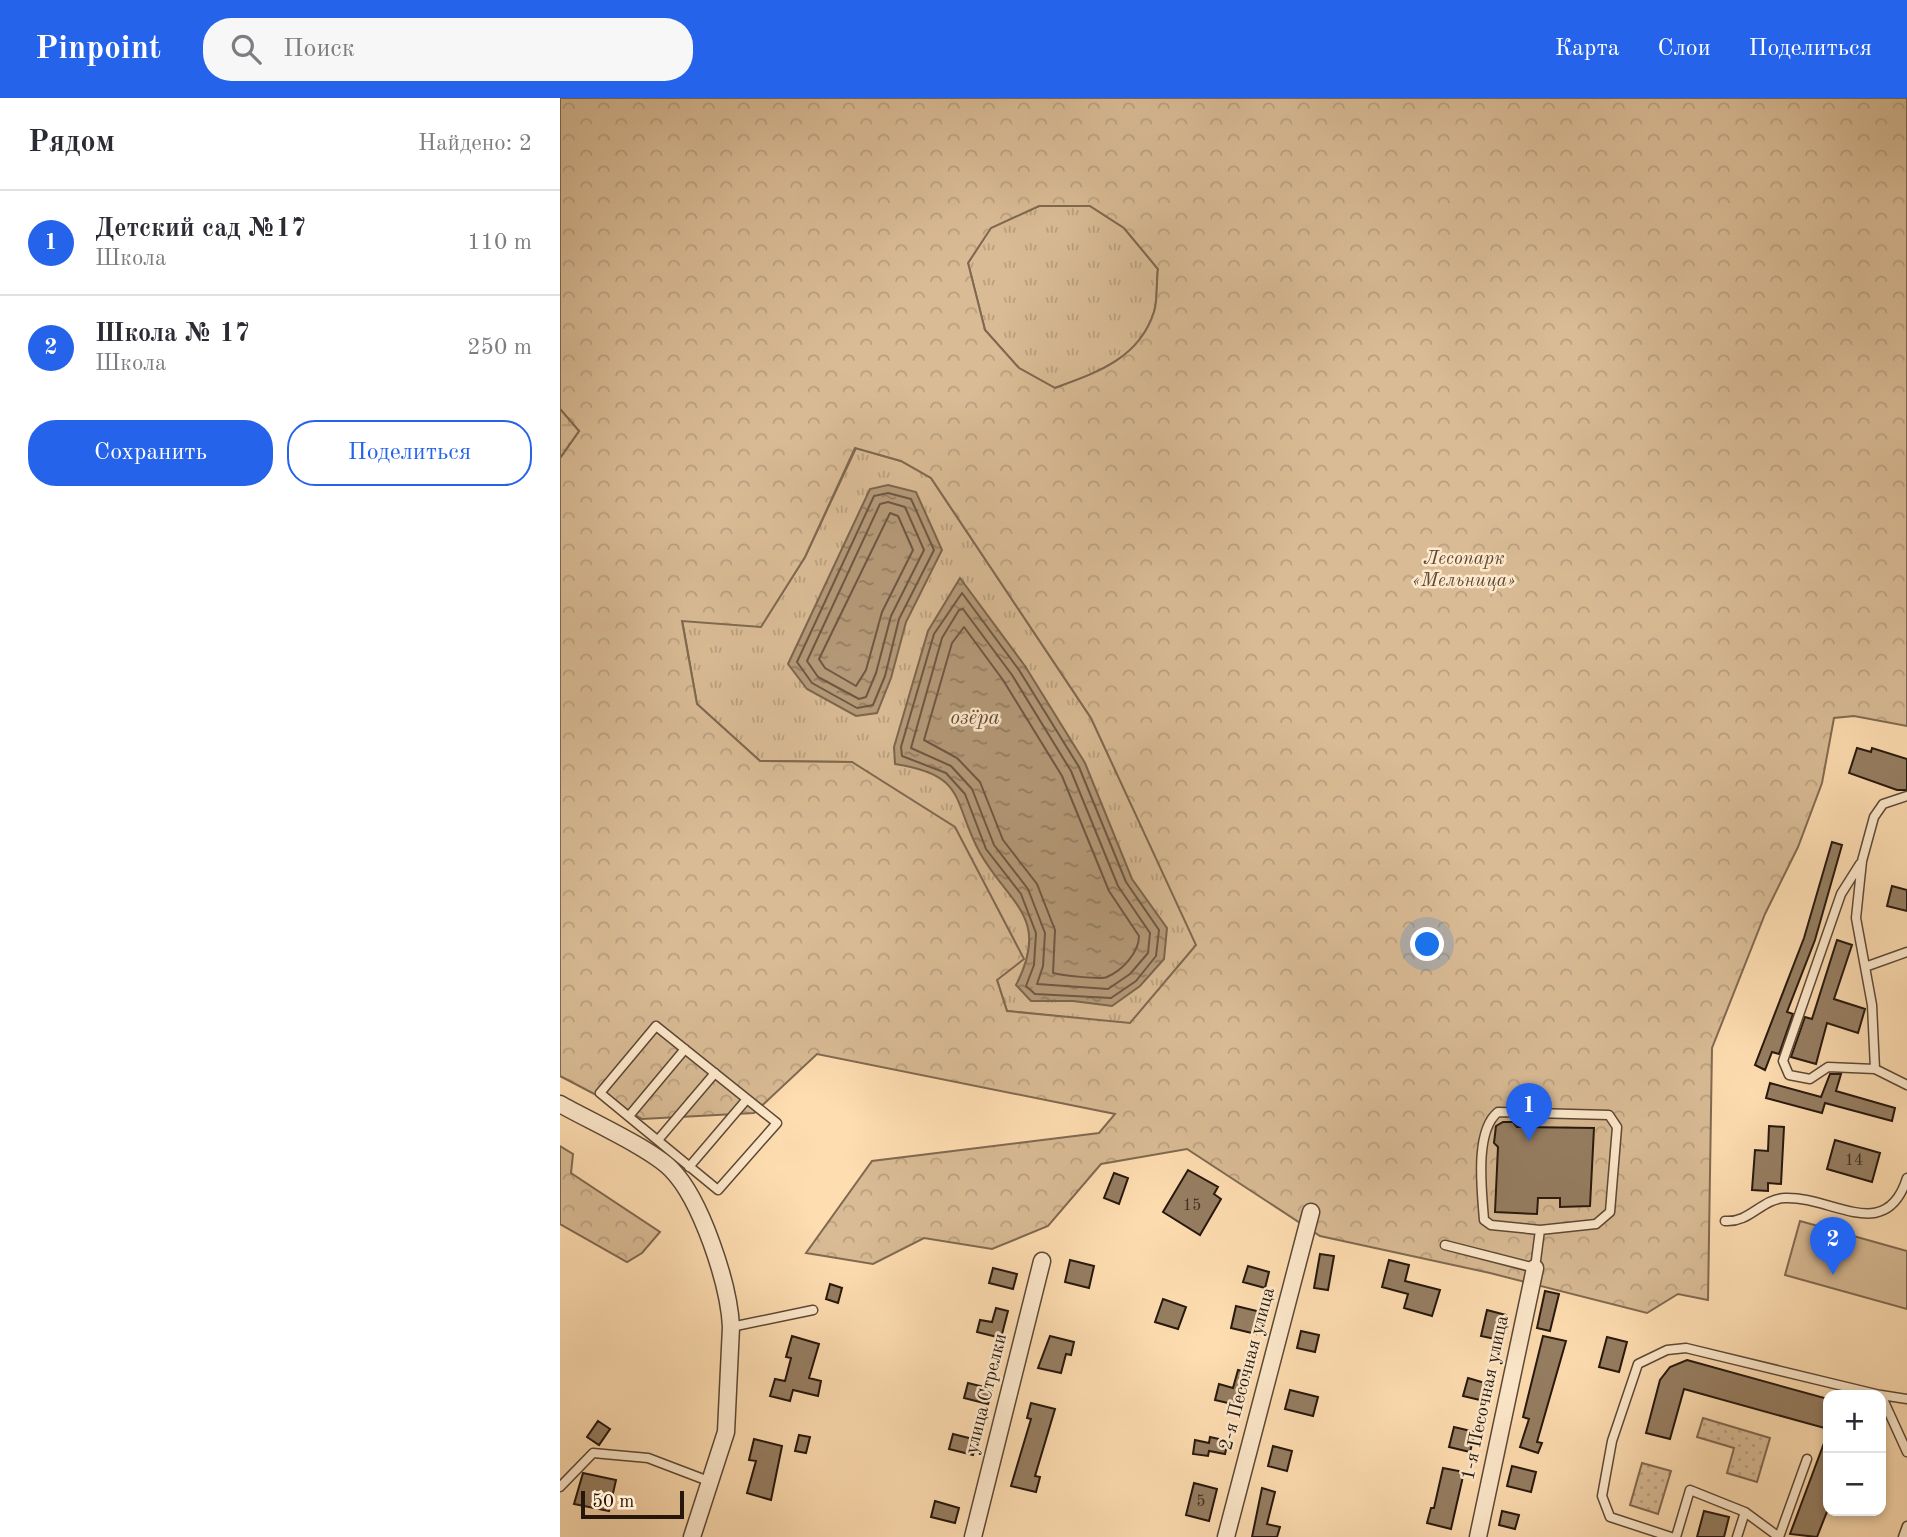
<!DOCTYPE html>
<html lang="ru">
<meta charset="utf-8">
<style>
:root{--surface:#fff;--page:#f7f7f7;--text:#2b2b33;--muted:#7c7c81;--line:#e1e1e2;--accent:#2563eb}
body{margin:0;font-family:"Old Standard TT",serif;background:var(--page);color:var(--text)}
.controls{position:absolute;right:21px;bottom:21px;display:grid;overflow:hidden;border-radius:14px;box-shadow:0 4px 10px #0003}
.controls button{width:63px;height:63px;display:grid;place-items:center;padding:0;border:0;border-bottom:2px solid var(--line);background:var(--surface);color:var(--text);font:35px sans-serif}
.scale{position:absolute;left:21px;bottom:18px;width:103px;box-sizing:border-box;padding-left:7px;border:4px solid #26170d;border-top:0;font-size:19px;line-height:24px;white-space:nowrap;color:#26170d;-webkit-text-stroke:5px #fee9cc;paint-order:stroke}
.you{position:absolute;left:868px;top:847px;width:24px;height:24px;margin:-18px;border:5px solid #fff;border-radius:50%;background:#1a73e8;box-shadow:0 0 0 10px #1a73e833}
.badge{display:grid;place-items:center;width:46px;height:46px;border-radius:50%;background:var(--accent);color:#fff;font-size:23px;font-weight:700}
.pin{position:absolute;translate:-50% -58px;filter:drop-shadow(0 2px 4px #0008)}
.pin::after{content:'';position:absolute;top:37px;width:24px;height:21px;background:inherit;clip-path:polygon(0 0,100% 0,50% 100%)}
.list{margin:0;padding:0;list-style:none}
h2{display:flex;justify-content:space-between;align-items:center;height:91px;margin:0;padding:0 28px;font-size:30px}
h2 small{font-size:23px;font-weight:400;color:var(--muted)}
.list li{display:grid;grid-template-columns:46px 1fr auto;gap:21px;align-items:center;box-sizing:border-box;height:105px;padding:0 28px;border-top:2px solid var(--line)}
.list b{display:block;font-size:26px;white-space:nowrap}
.list p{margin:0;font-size:23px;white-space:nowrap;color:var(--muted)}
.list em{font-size:23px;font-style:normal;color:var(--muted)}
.actions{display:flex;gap:14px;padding:21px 28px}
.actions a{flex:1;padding:16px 0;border:2px solid var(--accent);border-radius:28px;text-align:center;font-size:24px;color:var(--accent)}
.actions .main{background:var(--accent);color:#fff}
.icon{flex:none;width:38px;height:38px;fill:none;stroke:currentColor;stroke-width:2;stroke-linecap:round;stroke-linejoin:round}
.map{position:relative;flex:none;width:1347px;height:1439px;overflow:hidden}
header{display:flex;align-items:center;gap:42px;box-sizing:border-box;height:98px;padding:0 35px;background:var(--accent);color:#fff}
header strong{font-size:33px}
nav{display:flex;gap:38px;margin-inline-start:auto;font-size:24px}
.search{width:490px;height:63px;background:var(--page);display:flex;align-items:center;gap:18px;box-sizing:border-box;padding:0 24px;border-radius:28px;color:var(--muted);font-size:26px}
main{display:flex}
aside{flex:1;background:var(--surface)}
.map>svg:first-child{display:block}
.grass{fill:url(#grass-tufts);stroke:#806951;stroke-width:2}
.forest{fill:url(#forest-crowns);stroke:#806951;stroke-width:2;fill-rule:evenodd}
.wetland{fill:url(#wetland-marsh);stroke:#806951;stroke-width:2}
.park{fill:url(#park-dots);stroke:#806951;stroke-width:2}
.garden{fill:#d9bb95;stroke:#806951;stroke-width:2}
.water{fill:url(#water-ripples);stroke:#7c664e;stroke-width:2}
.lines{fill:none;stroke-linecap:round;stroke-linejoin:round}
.shore{stroke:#6e5843;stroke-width:2}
.building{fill:#967e62;stroke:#26170d;stroke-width:2}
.lane-casing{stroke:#5c4836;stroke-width:11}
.street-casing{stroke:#5c4836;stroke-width:19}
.lane{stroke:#fee9cc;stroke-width:8}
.street{stroke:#fee9cc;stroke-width:16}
.labels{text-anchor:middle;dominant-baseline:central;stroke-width:5;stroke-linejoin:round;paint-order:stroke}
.number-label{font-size:16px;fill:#423122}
.park-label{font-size:19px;font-style:italic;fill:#5c4836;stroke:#fee9cc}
.street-label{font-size:19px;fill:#26170d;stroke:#fee9cc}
.water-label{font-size:21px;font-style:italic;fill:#5f4b38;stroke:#fee9cc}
</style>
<header>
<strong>Pinpoint</strong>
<div class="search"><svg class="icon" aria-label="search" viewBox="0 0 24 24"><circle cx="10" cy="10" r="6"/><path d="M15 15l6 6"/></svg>Поиск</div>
<nav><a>Карта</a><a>Слои</a><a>Поделиться</a></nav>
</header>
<main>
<aside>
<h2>Рядом<small>Найдено: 2</small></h2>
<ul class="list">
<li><span class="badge">1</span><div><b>Детский сад №17</b><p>Школа</p></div><em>110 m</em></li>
<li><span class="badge">2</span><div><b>Школа № 17</b><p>Школа</p></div><em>250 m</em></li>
</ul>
<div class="actions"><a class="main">Сохранить</a><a>Поделиться</a></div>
</aside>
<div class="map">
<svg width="1347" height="1439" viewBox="0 0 1347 1439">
<defs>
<pattern id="grass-tufts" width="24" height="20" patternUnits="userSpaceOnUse" patternTransform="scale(1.75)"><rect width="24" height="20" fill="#d9bb95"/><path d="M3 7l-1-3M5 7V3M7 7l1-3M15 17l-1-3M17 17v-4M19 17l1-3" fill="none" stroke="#baa07f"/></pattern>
<pattern id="forest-crowns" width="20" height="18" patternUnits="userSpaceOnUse" patternTransform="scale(1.75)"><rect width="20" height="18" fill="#d9bb95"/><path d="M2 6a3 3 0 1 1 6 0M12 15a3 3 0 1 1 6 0" fill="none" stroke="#baa07f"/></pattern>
<pattern id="wetland-marsh" width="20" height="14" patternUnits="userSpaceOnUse" patternTransform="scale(1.75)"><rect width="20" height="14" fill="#d9bb95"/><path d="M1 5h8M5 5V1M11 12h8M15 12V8" fill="none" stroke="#baa07f"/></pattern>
<pattern id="park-dots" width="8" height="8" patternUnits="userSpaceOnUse" patternTransform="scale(1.75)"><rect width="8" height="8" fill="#d9bb95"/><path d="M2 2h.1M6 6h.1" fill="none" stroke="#baa07f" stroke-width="1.8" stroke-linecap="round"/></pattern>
<pattern id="water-ripples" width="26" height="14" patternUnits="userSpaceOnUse" patternTransform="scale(1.75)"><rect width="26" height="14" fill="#b59a79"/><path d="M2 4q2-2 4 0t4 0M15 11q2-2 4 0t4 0" fill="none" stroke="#937d62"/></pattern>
</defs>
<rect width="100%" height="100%" fill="#feddb1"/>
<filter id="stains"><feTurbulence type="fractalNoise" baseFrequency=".00286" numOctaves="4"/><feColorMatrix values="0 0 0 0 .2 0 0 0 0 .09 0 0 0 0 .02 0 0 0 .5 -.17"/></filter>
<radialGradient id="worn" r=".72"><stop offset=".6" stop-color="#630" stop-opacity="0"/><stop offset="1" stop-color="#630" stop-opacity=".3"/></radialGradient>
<path class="grass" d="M479 108H530L564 130 598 171C596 184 598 202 594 214 579 261 536 275 495 290L459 270 425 232 408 165 431 129Z
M296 350 341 363 371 380 531 620 637 847 570 926 447 913 437 882 292 664 200 663 137 606 122 522 201 528 245 459Z"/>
<path class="forest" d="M0 0H1347V628L1294 618 1274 620 1262 685 1238 749 1205 816 1152 950 1148 1202 1118 1196 1087 1215 930 1175 760 1138 627 1051 541 1066 488 1128 432 1151 364 1140 313 1166 246 1155 312 1063 539 1035 555 1016 257 956 194 1015 82 1021 0 978V360L19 333 0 311ZM479 108H530L564 130 598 171C596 184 598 202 594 214 579 261 536 275 495 290L459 270 425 232 408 165 431 130ZM295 350 341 363 371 380 531 620 636 847 570 925 447 913 437 882 464 861 395 729 292 664 200 663 137 606 122 523 201 529 245 459Z
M0 1048 13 1056 11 1075 100 1134 82 1155 67 1164 0 1126Z"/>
<path class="wetland" d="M0 311 19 333 0 360Z"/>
<path class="park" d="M1143 1320 1210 1340 1197 1384 1167 1375 1174 1350 1137 1339Z
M1082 1365 1111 1373 1098 1416 1070 1407Z"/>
<path class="garden" d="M1240 1123 1347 1153V1211L1225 1177Z"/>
<path class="water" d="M328 387 356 394 382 452 346 524 331 580 317 615 296 618 247 591 228 566 310 391Z
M400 480 465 568 525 665 572 781 607 830 604 861 580 888 552 908 513 903H471L456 887C491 819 449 806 420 755 392 704 408 677 335 666L334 649 368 533Z"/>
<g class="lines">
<path class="shore" d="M328 395 351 401 374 452 339 521 325 578 313 607 297 610 252 585 237 564 314 398Z
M328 404 345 409 364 452 331 518 316 575 306 599 299 601 258 579 247 563 320 406Z
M330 415 338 418 353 452 322 514 306 572 296 588 265 570 259 561Z
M402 495 459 572 519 669 566 784 599 832 596 858 576 883 551 900 475 896 466 888 474 867 476 835 461 796 426 751 405 696 386 675 342 658 341 649 374 536Z
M403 511 452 577 511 673 558 788 590 835 588 855 570 876 548 891 477 886 483 868 485 835 468 791 434 747 412 691 391 668 351 650 382 540 399 512Z
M404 529 443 582 502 678 549 793 579 838C579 854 563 872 547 879 541 882 501 877 493 875L495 832 477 786 443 742 420 684 397 660 364 642 392 545Z"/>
</g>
<path class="building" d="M1297 650 1311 654 1312 650 1347 661V692H1337L1289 675Z
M1272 744 1282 747 1255 842 1227 914 1233 916 1219 956 1212 954 1205 972 1195 967 1244 840Z
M1332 788 1347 792V813L1327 808Z
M1277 842 1292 847 1274 901 1305 911 1298 935 1267 925 1256 966 1231 959 1245 919 1252 921Z
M1270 976H1281L1276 993 1335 1010 1332 1023 1265 1005 1262 1015 1206 1000 1210 985 1261 999Z
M943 1024H953L957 1029 1034 1030 1030 1108 1000 1109V1100H978L977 1116 935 1114 938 1049 934 1045 936 1028Z
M1209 1028 1224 1029 1221 1086 1208 1085V1093L1192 1092 1195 1052 1208 1053Z
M1275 1042 1320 1055 1312 1084 1267 1071Z
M628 1072 658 1089 654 1096 661 1101 640 1137 603 1114Z
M554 1075 568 1080 559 1106 544 1100Z
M760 1156 774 1158 768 1192 754 1190Z
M510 1162 534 1168 529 1190 505 1184Z
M829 1162 849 1167 845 1183 880 1192 872 1218 844 1210 848 1196 822 1189Z
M688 1168 709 1174 705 1190 683 1184Z
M433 1170 457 1176 453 1191 429 1185Z
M270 1186 282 1190 278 1205 266 1201Z
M985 1193 999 1196 990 1233 977 1230Z
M603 1201 626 1209 618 1231 595 1224Z
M676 1208 701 1214 696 1236 671 1230Z
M436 1210 448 1213 441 1240 417 1234 420 1222 432 1224Z
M927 1212 946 1217 940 1242 921 1238Z
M741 1233 759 1237 755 1254 737 1250Z
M232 1238 259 1246 249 1280 261 1283 258 1298 233 1292 230 1303 210 1298 215 1281 225 1283 231 1260 226 1259Z
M490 1238 514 1244 511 1257 506 1256 501 1275 478 1270Z
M983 1238 1006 1243 977 1344 982 1345 978 1355 960 1349 969 1321 963 1319Z
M1047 1239 1067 1244 1059 1274 1039 1269Z
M1127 1262 1268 1301V1331L1124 1291 1110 1341 1086 1335 1100 1282 1110 1269Z
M678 1272 690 1275 681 1308 655 1302 659 1286 673 1290Z
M908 1280 925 1285 920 1302 903 1298Z
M408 1285 432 1291 428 1306 404 1300Z
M730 1292 758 1299 753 1318 725 1311Z
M471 1305 495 1311 475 1378 480 1379 476 1394 451 1388 471 1321 467 1320Z
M38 1323 50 1331 39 1347 27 1339Z
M894 1329 915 1334 910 1354 889 1349Z
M393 1336 417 1342 413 1357 389 1351Z
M239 1337 250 1339 246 1355 235 1353Z
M1267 1337 1268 1411 1257 1439 1230 1436Z
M650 1339 668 1343 665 1356 649 1353 648 1358 633 1356 635 1342 649 1345Z
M194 1341 222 1348 211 1402 187 1395 196 1363 189 1362Z
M713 1348 732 1353 727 1373 708 1368Z
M952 1368 976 1374 971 1394 947 1388Z
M883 1370 904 1374 891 1431 867 1425 871 1410H874Z
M23 1375 56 1382 49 1413 14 1406Z
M634 1385 657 1391 649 1423 626 1417Z
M702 1390 715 1394 707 1426 720 1429 717 1439H692Z
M375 1403 399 1410 395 1425 371 1419Z
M942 1413 959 1417 955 1431 939 1427Z
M1144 1413 1169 1419 1164 1439H1137Z"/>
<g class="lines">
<defs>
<path id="lane" d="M1347 698 1323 706 1314 719 1302 763 1296 820 1312 907 1315 971 1347 987
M1300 766 1281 796 1223 963 1229 977 1250 981 1268 969 1315 971
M1305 869 1347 854
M96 928 217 1025 158 1092 40 995Z
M69 1018 125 951
M98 1042 155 975
M129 1069 187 1001
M1165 1123C1190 1125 1201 1101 1225 1100 1272 1098 1326 1147 1347 1080
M885 1147 975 1170 980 1132 931 1127 924 1122C922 1094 914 1033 938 1014L1049 1017 1057 1029 1050 1114 1036 1126 980 1132
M171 1229 253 1212
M1321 1297 1347 1354
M1321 1297 1347 1301
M0 1389 33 1355 88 1360 151 1384
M1111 1439 1050 1419 1042 1398 1052 1343 1078 1266 1107 1252 1126 1250 1320 1297
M1116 1439 1130 1392 1185 1414 1219 1439
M1177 1439 1185 1414
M1219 1439 1247 1361
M1343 1439 1347 1428"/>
<path id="street" d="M0 1006C28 1022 90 1050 111 1071 141 1101 169 1186 171 1229L166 1334 132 1439
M413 1439 482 1163
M666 1439 751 1114
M918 1439 975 1170"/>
</defs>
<use href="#lane" class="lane-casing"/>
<use href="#street" class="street-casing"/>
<use href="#lane" class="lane"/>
<use href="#street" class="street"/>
</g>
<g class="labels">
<g class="number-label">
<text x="1294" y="1063">14</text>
<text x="632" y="1108">15</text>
<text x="641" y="1404">5</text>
</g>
<g class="park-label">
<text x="904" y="461">Лесопарк<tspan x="904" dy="22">«Мельница»</tspan></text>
</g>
<g class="street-label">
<text transform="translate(688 1271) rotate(-75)">2-я Песочная улица</text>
<text transform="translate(427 1296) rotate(-76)">улица Стрелки</text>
<text transform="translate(926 1300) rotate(-78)">1-я Песочная улица</text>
</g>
<g class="water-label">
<text x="415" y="620">озёра</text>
</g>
</g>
<rect width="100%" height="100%" filter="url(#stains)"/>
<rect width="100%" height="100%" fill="url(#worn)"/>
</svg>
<div class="controls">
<button>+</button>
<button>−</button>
</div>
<div class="scale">50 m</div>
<div class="you"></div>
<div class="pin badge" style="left:969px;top:1043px">1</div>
<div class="pin badge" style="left:1273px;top:1177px">2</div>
</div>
</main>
